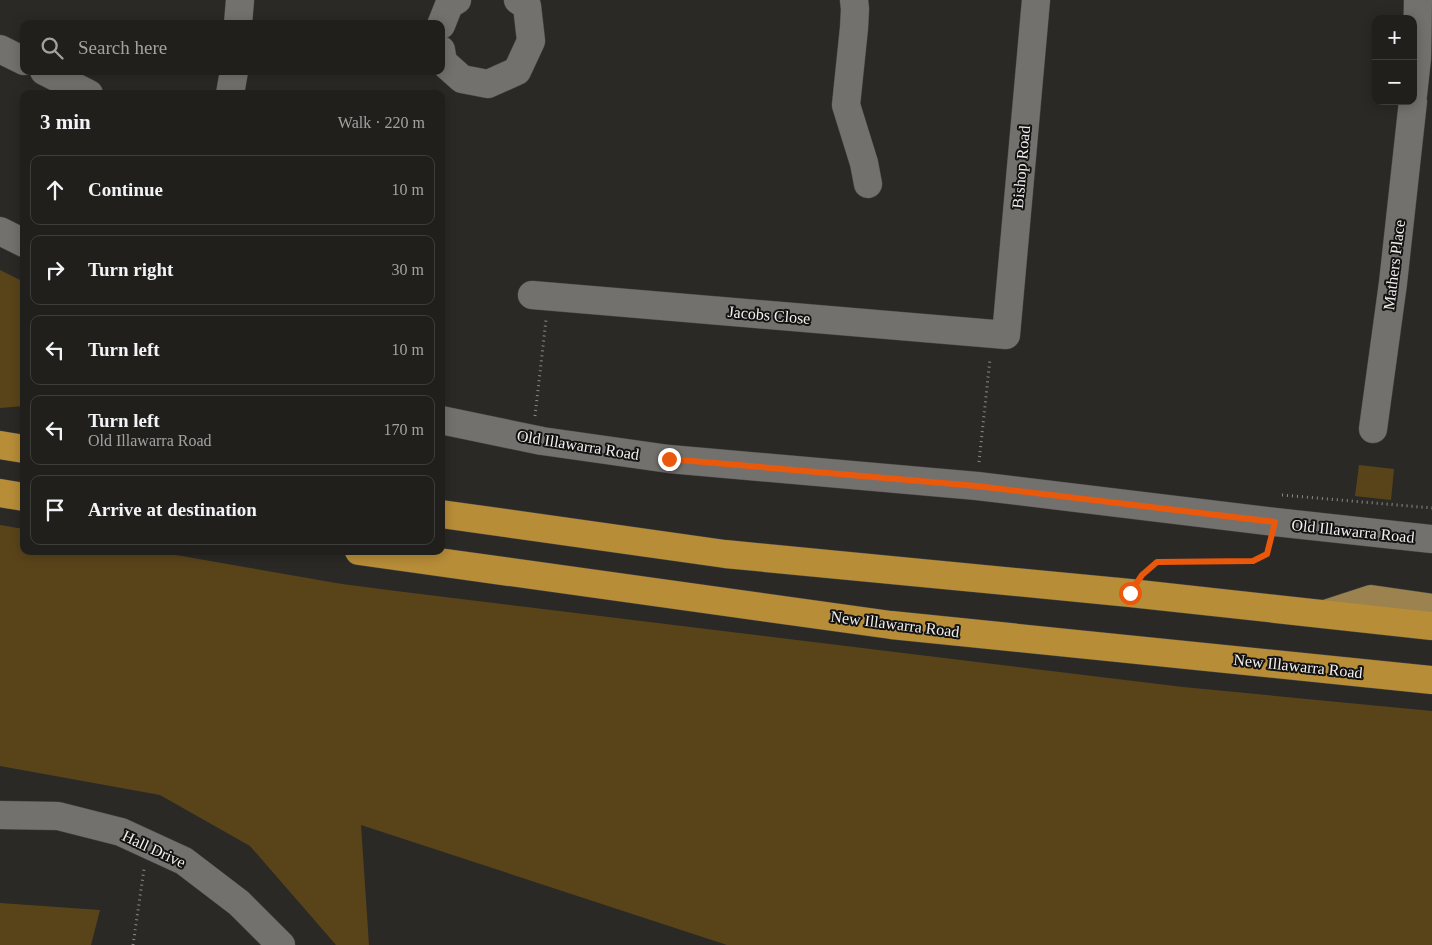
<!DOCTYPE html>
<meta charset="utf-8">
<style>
:root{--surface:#201f1c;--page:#282725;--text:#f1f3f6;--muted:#a2a2a3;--line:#3d3d3b}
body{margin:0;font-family:Georgia,serif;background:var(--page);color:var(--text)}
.controls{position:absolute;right:15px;top:15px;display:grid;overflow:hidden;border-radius:10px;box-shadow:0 2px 12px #0003}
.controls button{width:45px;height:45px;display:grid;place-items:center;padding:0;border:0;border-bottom:1px solid var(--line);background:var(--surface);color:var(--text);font:25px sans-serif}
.stop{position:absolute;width:15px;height:15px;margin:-11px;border:4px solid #ea580c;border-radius:50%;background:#fff}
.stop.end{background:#ea580c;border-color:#fff;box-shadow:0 1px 5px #0008}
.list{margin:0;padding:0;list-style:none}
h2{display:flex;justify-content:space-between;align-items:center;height:65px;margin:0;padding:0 20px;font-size:21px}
h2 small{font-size:16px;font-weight:400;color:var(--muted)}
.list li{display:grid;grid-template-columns:32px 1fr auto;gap:15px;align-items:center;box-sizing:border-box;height:70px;margin:0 10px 10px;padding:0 10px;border:1px solid var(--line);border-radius:10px}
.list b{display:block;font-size:19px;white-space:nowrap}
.list p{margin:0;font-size:16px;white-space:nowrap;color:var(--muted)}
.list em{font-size:16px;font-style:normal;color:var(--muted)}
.icon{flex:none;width:28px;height:28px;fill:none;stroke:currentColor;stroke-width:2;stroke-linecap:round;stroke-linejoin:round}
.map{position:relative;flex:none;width:1432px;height:945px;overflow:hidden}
.search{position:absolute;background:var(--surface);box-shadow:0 2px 12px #0003;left:20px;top:20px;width:425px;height:55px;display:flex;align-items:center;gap:12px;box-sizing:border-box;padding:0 18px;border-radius:10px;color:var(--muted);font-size:19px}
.panel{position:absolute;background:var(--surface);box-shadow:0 2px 12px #0003;left:20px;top:90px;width:425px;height:465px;border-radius:10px}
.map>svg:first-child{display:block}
.green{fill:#59441a}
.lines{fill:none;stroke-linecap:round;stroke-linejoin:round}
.minor-casing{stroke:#484745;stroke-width:29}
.major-casing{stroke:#484745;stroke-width:29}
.highway-casing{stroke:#484745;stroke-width:29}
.path{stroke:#8c8a88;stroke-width:3;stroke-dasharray:1 4;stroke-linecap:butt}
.minor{stroke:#73716e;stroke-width:28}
.major{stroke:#9c824e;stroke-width:28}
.highway{stroke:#b78d38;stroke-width:28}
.route{stroke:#ea580c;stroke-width:6}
.labels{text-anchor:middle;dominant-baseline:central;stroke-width:4;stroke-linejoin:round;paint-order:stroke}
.street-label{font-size:16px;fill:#f1f0ef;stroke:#131211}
</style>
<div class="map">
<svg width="1432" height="945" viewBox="0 0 1432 945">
<rect width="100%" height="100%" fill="#2b2926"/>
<path class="green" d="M0 270 24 282V406L0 408Z
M1359 465 1394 469 1391 500 1355 496Z
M0 525 24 529V551H153L342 584 404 592 1183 687 1432 711V945H727L361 825 369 945H336L250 846 160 795 0 766Z
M0 903 100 910 91 945H0Z"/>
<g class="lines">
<defs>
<path id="minor" d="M854 0 855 9 854 28 846 105 864 163 868 184
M238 24 240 0
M441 25 449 5 457 0
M0 49 24 61
M441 50 443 62 462 79 488 84 517 71 531 41 527 6 518 0
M44 71 89 94
M230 94 234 71
M1413 95 1417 58 1418 0
M0 231 24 243
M532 295 1006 335 1036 0
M441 420 542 441 669 459 977 486 1275 522 1432 539
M1373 429 1393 283 1413 101
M0 815 58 816 121 832 184 861 239 903 281 945"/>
<path id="major" d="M1325 614 1371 599 1432 608"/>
<path id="highway" d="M0 445 24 449
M0 493 24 497
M441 514 725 554 1130 593 1432 626
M359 551 891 625 1432 680"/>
</defs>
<use href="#minor" class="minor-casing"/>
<use href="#major" class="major-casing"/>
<use href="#highway" class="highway-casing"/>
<path class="path" d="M535 416 546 320
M979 462 990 359
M1282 495 1432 508
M1149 569 1157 562 1253 561 1267 554 1268 547
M133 945 144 869"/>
<use href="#minor" class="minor"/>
<use href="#major" class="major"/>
<use href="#highway" class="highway"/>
</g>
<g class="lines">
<path class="route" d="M669 459 977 486 1275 522 1267 554 1253 561 1157 562 1142 575 1130 593"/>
</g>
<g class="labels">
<g class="street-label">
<text transform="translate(1021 167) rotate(-85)">Bishop Road</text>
<text transform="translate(1394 265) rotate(-83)">Mathers Place</text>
<text transform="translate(769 315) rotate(5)">Jacobs Close</text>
<text transform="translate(578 445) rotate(9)">Old Illawarra Road</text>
<text transform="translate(1353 531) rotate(6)">Old Illawarra Road</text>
<text transform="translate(895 624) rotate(7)">New Illawarra Road</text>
<text transform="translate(1298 666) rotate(6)">New Illawarra Road</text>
<text transform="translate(154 849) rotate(25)">Hall Drive</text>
</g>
</g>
</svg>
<div class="controls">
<button>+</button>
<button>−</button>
</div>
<div class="stop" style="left:1130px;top:593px"></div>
<div class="stop end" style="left:669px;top:459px"></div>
<div class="search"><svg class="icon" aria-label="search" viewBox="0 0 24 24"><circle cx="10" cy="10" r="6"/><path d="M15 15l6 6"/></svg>Search here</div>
<section class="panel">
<h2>3 min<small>Walk · 220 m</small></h2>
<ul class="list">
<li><svg class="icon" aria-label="ahead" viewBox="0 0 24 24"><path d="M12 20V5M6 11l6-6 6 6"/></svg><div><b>Continue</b></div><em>10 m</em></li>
<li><svg class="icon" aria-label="right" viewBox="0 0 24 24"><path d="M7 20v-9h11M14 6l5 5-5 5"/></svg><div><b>Turn right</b></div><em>30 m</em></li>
<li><svg class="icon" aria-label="left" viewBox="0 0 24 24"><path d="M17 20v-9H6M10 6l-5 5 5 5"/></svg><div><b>Turn left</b></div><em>10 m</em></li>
<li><svg class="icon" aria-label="left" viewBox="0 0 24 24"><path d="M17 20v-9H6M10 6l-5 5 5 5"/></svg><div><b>Turn left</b><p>Old Illawarra Road</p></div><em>170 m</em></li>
<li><svg class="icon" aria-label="arrive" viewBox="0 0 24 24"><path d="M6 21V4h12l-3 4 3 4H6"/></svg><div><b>Arrive at destination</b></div></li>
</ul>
</section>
</div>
